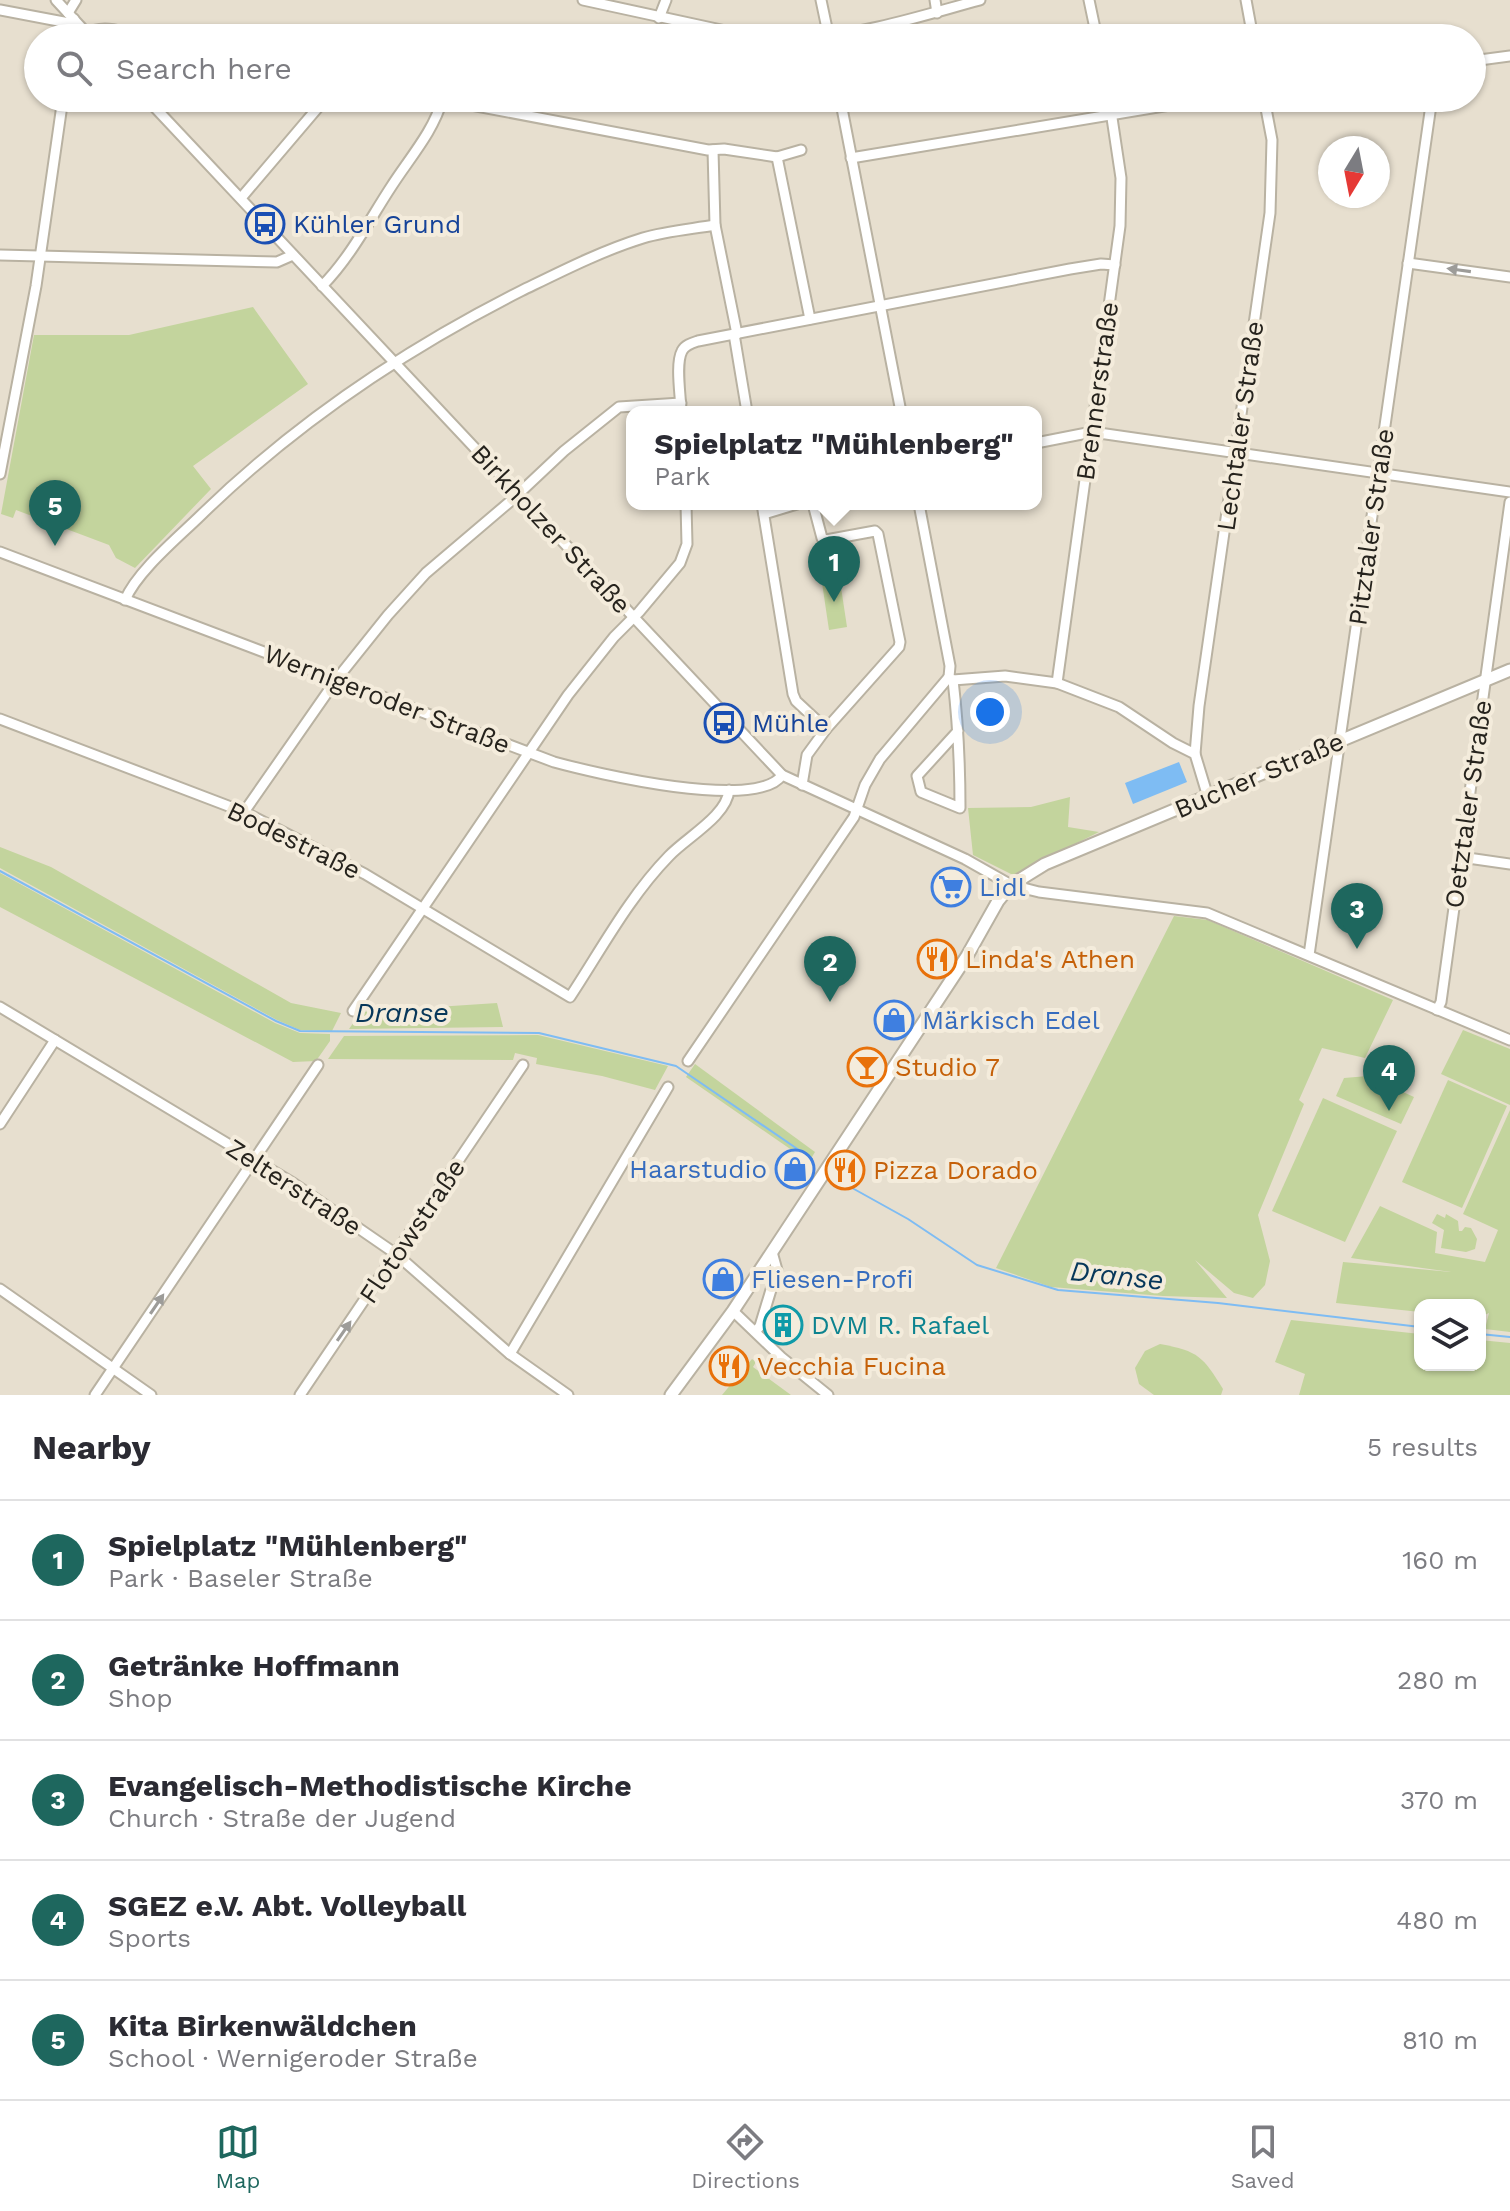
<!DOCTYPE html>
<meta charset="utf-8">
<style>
body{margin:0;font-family:"Work Sans",sans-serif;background:#f2f2f3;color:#2b2b33}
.controls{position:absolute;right:24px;bottom:24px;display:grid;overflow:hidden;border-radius:16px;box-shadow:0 2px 6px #0004}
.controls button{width:72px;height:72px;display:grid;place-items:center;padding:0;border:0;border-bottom:2px solid #e1e1e2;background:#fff;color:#2b2b33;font:40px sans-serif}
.compass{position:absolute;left:1318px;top:136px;width:72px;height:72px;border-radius:50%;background:#fff;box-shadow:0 2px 6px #0004;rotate:190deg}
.you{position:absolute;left:990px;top:712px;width:28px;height:28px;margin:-20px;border:6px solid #fff;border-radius:50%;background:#1a73e8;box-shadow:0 0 0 12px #1a73e833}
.badge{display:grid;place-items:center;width:52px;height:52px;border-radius:50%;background:#1e675e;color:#fff;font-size:26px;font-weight:700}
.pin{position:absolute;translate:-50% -66px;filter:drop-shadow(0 2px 4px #0008)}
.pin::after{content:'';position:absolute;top:42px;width:28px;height:24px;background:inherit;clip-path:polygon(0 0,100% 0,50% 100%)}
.popup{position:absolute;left:626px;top:406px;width:416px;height:104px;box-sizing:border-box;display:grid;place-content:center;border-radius:16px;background:#fff;filter:drop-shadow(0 2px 6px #0005);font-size:26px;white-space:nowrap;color:#7c7c81}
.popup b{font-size:30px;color:#2b2b33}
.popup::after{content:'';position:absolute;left:50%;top:100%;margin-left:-16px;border:16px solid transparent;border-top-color:#fff}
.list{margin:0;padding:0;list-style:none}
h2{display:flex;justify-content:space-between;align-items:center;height:104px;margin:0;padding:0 32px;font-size:34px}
h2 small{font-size:26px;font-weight:400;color:#7c7c81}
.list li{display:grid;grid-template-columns:52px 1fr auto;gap:24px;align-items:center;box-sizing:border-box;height:120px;padding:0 32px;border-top:2px solid #e1e1e2}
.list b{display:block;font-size:30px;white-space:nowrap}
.list p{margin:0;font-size:26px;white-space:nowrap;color:#7c7c81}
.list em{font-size:26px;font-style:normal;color:#7c7c81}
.icon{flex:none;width:44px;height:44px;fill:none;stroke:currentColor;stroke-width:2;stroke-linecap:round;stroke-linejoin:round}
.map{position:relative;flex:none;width:1510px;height:1395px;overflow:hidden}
.search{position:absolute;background:#fff;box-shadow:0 2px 6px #0004;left:24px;right:24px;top:24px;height:88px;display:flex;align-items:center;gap:20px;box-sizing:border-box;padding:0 28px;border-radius:44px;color:#7c7c81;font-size:30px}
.sheet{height:704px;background:#fff}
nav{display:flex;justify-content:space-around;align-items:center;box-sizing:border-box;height:112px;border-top:2px solid #e1e1e2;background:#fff;font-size:22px;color:#7c7c81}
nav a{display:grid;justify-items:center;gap:4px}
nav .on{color:#1e675e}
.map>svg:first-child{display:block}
.green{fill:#c3d49d}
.water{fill:#7ebcf3}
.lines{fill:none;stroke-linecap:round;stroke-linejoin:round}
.stream{stroke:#7ebcf3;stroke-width:2}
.minor-casing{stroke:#b9b2a2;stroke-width:13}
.major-casing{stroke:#b9b2a2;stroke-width:15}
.minor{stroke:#fff;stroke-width:9}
.major{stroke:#fff;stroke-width:11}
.oneway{fill:#9d9c99}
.labels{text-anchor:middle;stroke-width:8;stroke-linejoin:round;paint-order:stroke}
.transit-label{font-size:26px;fill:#164399;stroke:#f4ecdc;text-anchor:start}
.street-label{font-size:26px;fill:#26231d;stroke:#f4ecdc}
.shop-label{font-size:26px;fill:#366cbe;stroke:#f4ecdc;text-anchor:start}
.food-label{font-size:26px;fill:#c56008;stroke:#f4ecdc;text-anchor:start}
.culture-label{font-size:26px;fill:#0d838f;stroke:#f4ecdc;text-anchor:start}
.water-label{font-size:28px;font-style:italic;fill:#07375a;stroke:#f4ecdc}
</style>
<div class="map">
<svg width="1510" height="1395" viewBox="0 0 1510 1395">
<rect width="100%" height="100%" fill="#e7dfcf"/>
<g class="green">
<path d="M253 307 308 384 193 466 211 489 135 568 116 558 109 545 16 510 13 518 1 514 34 335H129Z"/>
<path d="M839 574 847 627 829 630 821 576Z"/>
<path d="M1070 797 1068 827 1099 832 1013 875 973 855 968 808 1031 807Z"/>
<path d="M0 847 51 867 291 1003 341 1013 332 1031 300 1030 277 1020 0 868Z"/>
<path d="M0 873 275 1023 300 1033 330 1034V1041L316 1061 293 1062 0 907Z"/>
<path d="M1174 916 1208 920 1393 1000 1365 1058 1322 1048 1299 1100 1304 1104 1258 1215 1270 1261 1265 1285 1253 1298 1234 1293 1195 1260 1227 1298 1163 1296 1051 1287 996 1268Z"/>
<path d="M497 1003 503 1027 349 1029 361 1012Z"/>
<path d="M1463 1030 1510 1049V1105L1441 1074Z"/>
<path d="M538 1035 668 1066 655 1090 602 1076 536 1064 537 1058 515 1053 513 1060 328 1059 344 1036Z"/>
<path d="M695 1064 815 1152 809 1162 686 1077Z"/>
<path d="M1368 1076 1414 1097 1401 1124 1336 1096 1344 1078Z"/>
<path d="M1448 1080 1507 1106 1462 1208 1402 1182Z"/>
<path d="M1323 1098 1397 1131 1345 1242 1272 1211Z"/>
<path d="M1510 1110V1332L1485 1329 1489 1313 1480 1317V1305H1420V1312L1336 1303 1343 1262 1451 1272 1351 1258 1380 1206 1437 1232 1435 1253 1485 1262 1498 1230 1463 1214Z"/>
<path d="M1437 1214 1445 1218 1446 1214 1458 1221 1459 1231H1462L1465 1227 1471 1228 1477 1239 1475 1249 1466 1252 1441 1248 1444 1230 1432 1223Z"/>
<path d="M1291 1320 1420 1334V1365H1480V1340L1510 1343V1395H1299L1305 1374 1275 1362Z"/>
<path d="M1160 1344C1199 1351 1203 1357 1223 1389L1221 1395H1154L1139 1384 1135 1368 1145 1351Z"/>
<path d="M752 1359 756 1362 753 1367 791 1395H722Z"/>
</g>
<path class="water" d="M1179 762 1187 782 1133 804 1125 783Z"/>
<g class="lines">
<g class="stream">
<path d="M0 871 276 1021 300 1031 539 1033 676 1066 812 1159"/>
<path d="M836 1179 908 1219 977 1265 1058 1290 1218 1303 1420 1327"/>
<path d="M1480 1334 1510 1337"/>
</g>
<defs>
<g id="minor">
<path d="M56 0 91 38"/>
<path d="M583 0 758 38"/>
<path d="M821 0 829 38"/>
<path d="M935 0 937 13"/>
<path d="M1089 0 1097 38"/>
<path d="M1246 0 1253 38"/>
<path d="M0 10 69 23 74 19"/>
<path d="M68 13 76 0"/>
<path d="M659 18 666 0"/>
<path d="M87 34C104 22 131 35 150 38"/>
<path d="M808 38C866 34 924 15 980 0"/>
<path d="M1472 61 1510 56"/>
<path d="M146 98 782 775 965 859 1011 885 1039 892 1207 913 1510 1040"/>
<path d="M434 98 708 150 724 149 777 157 801 150"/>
<path d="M840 98 901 412"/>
<path d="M713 150 715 225 737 334"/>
<path d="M777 157 810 319"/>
<path d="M851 158 1212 98"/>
<path d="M241 198 326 98"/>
<path d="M0 255 277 262 293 255"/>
<path d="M1408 263 1510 277"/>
<path d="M322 286C350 258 370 219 391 187 408 160 434 131 442 100"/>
<path d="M734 334 747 412"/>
<path d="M681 412C681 397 675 364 682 351 685 345 692 343 698 341L1070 269 1101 264 1115 265"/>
<path d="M1036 443 1092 432 1510 492"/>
<path d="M0 474 36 286 63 98"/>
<path d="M762 504 793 694 796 701 826 729"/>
<path d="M919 504 950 666 949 677 953 680C958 723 960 765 960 808L921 792 917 776 958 731"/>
<path d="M764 514 797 504"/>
<path d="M0 552 554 762C594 773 758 812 782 775"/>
<path d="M125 600C137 572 175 540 198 518 293 425 402 351 521 291 560 272 601 251 643 238 666 231 692 229 715 225"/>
<path d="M953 680 1005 676 1057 683 1119 707 1173 743 1195 754 1208 797"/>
<path d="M1057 683 1120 226 1121 178 1109 98"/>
<path d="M0 719 244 812 365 874 570 997C601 950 629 897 669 856 687 837 727 816 729 790"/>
<path d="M1195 754 1199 706 1270 213 1272 140 1264 98"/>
<path d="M802 785 807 755 826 729 899 647 900 642 878 534 875 531 826 540 822 538 813 504"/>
<path d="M244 812 336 680 388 615 426 573 513 499 564 451 619 407 681 403"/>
<path d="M1461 857 1510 864"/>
<path d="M1309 955 1432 98"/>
<path d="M0 1007 293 1183 396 1254 510 1354 568 1395"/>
<path d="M1437 1010 1441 1002 1510 502"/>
<path d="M353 1011 568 695 614 637 639 612 680 563 687 544 686 504"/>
<path d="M688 1061 854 817 865 785 880 759 949 677"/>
<path d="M0 1124 55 1040"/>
<path d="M0 1289 151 1395"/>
<path d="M733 1311 781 1357 828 1395"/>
<path d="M756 1331 760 1326 777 1270 772 1252"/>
<path d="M510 1354 668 1087"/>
<path d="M95 1395 318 1065"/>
<path d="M300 1395 523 1065"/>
</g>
<path id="major" d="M671 1395 733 1311 967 956 998 901 1011 885 1045 864 1510 670"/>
</defs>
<use href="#minor" class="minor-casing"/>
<use href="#major" class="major-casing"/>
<use href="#minor" class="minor"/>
<use href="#major" class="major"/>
</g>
<defs><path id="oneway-solid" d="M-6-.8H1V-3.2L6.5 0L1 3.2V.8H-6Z" transform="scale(2)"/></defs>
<g class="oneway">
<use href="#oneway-solid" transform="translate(1459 270) rotate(-172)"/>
<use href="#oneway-solid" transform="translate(157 1304) rotate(-56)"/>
<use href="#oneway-solid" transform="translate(344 1331) rotate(-55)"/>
</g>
<defs>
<symbol id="bus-ring" viewBox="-11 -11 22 22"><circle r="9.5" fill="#f4ecdc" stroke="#1a4fb4" stroke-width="1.5"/><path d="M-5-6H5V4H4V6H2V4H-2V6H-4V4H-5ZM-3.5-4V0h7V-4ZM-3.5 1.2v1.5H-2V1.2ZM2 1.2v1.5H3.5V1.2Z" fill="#1a4fb4"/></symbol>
<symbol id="supermarket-ring" viewBox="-11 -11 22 22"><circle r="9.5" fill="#f4ecdc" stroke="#3f7fe0" stroke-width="1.5"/><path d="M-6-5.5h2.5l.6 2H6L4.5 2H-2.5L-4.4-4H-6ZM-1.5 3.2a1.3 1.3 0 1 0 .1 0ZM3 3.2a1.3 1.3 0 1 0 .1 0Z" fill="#3f7fe0"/></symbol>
<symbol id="restaurant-ring" viewBox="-11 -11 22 22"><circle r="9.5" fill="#f4ecdc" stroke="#e8710a" stroke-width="1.5"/><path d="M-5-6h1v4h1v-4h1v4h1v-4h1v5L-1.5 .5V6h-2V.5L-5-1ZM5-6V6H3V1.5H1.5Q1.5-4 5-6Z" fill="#e8710a"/></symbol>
<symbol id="shop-ring" viewBox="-11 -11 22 22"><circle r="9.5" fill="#f4ecdc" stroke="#3f7fe0" stroke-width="1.5"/><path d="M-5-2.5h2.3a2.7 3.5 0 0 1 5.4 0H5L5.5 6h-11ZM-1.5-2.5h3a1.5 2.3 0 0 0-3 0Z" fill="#3f7fe0"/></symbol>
<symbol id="bar-ring" viewBox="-11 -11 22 22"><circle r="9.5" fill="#f4ecdc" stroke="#e8710a" stroke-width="1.5"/><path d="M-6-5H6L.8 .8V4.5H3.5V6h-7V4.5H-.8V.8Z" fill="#e8710a"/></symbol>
<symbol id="building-ring" viewBox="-11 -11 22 22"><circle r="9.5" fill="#f4ecdc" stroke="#0f9aa8" stroke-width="1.5"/><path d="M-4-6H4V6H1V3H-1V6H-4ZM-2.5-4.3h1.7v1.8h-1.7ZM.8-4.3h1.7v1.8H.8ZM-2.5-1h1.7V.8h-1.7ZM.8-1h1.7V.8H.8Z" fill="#0f9aa8"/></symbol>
</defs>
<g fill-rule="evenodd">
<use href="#bus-ring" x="243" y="202" width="44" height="44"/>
<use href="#bus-ring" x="702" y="701" width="44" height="44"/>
<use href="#supermarket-ring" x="929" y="865" width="44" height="44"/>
<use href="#restaurant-ring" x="915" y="937" width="44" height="44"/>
<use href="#shop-ring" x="872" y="998" width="44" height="44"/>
<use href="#bar-ring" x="845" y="1045" width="44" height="44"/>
<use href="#shop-ring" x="773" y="1147" width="44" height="44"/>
<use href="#restaurant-ring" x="823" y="1148" width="44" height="44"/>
<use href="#shop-ring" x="701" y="1257" width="44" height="44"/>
<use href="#building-ring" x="761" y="1303" width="44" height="44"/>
<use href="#restaurant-ring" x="707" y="1344" width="44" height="44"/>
</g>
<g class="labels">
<g class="transit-label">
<text x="293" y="233">Kühler Grund</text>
<text x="752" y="732">Mühle</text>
</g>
<g class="street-label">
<text transform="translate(1097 391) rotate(-82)" y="9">Brennerstraße</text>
<text transform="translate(1240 426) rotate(-82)" y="9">Lechtaler Straße</text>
<text transform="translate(1371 527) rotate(-82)" y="9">Pitztaler Straße</text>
<text transform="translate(551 529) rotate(47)" y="9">Birkholzer Straße</text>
<text transform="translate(387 699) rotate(21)" y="9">Wernigeroder Straße</text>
<text transform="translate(1259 775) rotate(-23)" y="9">Bucher Straße</text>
<text transform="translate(1468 804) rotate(-82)" y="9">Oetztaler Straße</text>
<text transform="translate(294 840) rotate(26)" y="9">Bodestraße</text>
<text transform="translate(294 1187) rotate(33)" y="9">Zelterstraße</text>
<text transform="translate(412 1231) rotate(-56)" y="9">Flotowstraße</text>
</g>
<g class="shop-label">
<text x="979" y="896">Lidl</text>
<text x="922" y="1029">Märkisch Edel</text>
<text x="767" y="1178" text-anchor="end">Haarstudio</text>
<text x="751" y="1288">Fliesen-Profi</text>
</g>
<g class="food-label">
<text x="965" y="968">Linda's Athen</text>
<text x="895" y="1076">Studio 7</text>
<text x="873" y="1179">Pizza Dorado</text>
<text x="757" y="1375">Vecchia Fucina</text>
</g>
<g class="culture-label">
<text x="811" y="1334">DVM R. Rafael</text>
</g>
<g class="water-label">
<text x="402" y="1022">Dranse</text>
<text transform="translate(1117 1275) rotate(6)" y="10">Dranse</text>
</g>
</g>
</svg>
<div class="controls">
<button><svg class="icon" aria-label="layers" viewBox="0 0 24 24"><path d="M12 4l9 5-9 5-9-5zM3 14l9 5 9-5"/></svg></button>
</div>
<svg class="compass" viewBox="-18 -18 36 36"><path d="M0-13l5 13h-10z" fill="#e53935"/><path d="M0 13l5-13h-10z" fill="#7c7c81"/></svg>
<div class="you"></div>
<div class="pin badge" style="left:834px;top:602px">1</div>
<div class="popup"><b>Spielplatz &quot;Mühlenberg&quot;</b>Park</div>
<div class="pin badge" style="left:830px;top:1002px">2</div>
<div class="pin badge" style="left:1357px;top:949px">3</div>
<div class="pin badge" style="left:1389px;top:1111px">4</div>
<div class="pin badge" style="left:55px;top:546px">5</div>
<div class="search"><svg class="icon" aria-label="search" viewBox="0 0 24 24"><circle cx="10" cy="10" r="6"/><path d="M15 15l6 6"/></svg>Search here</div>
</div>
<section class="sheet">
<h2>Nearby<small>5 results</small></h2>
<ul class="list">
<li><span class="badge">1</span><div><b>Spielplatz &quot;Mühlenberg&quot;</b><p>Park · Baseler Straße</p></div><em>160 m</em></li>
<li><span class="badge">2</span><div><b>Getränke Hoffmann</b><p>Shop</p></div><em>280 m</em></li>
<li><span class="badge">3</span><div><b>Evangelisch-Methodistische Kirche</b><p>Church · Straße der Jugend</p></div><em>370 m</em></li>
<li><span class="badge">4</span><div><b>SGEZ e.V. Abt. Volleyball</b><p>Sports</p></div><em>480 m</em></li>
<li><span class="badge">5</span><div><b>Kita Birkenwäldchen</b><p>School · Wernigeroder Straße</p></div><em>810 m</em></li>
</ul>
</section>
<nav>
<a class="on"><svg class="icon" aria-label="map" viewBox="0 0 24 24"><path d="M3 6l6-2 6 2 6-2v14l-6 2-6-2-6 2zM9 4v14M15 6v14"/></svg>Map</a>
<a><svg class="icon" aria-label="directions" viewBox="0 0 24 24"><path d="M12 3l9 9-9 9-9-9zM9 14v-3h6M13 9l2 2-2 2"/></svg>Directions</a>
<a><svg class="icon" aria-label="saved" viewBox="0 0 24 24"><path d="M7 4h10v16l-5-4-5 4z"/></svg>Saved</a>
</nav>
